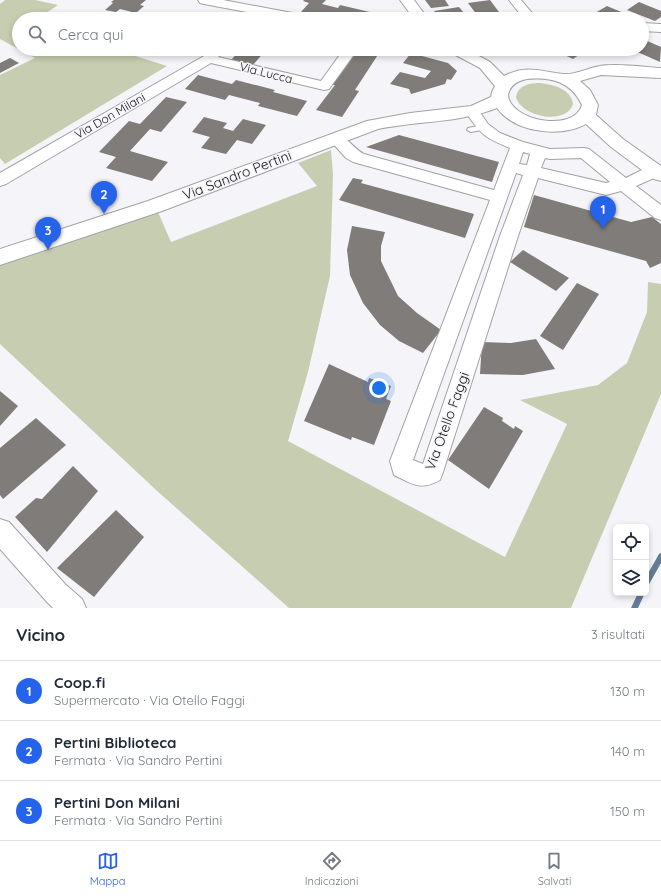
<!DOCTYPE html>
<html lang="it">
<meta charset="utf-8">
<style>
body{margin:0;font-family:Quicksand,sans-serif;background:#f6f6f7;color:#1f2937}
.controls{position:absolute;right:12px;bottom:12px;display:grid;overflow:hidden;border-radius:6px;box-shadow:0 2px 6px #0003}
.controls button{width:36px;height:36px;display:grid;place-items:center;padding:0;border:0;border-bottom:1px solid #e0e1e3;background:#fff;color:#1f2937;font:20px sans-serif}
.you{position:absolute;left:379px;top:388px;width:14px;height:14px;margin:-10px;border:3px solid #fff;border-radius:50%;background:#1a73e8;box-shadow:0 0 0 6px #1a73e833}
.badge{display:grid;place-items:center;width:26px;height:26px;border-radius:50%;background:#2563eb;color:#fff;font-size:13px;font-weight:700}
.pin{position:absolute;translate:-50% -33px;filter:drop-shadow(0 1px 2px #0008)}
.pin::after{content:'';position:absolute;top:21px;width:14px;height:12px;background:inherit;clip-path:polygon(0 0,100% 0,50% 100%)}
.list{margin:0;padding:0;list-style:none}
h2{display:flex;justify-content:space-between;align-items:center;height:52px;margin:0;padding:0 16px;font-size:17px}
h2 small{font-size:13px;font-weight:400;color:#747a83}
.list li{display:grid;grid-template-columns:26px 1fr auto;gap:12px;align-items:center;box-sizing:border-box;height:60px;padding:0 16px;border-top:1px solid #e0e1e3}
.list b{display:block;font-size:15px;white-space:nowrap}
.list p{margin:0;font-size:13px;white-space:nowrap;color:#747a83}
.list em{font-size:13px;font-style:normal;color:#747a83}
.icon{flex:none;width:22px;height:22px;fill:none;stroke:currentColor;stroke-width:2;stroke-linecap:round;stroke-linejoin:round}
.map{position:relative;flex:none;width:661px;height:608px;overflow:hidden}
.search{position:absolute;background:#fff;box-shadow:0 2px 6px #0003;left:12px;right:12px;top:12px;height:44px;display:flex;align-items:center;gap:10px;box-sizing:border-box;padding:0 14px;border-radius:22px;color:#747a83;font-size:15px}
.sheet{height:232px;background:#fff}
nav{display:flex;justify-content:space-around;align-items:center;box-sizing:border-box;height:56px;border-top:1px solid #e0e1e3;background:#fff;font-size:11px;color:#747a83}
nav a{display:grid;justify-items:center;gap:2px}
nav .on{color:#2563eb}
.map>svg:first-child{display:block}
.green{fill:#c7cdb0}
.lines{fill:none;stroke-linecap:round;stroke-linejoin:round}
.stream{fill:#657c97;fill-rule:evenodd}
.building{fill:#7f7c7a}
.service-casing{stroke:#a2a2a5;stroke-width:2}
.minor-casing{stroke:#a2a2a5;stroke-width:2}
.tertiary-casing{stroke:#a2a2a5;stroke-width:2}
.service{fill:#fff;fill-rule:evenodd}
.minor{fill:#fff;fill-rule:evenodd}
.tertiary{fill:#fff;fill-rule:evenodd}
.labels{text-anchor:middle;stroke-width:3;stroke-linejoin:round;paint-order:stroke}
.far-street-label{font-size:12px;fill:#202021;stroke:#f5f5f9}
.street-label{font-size:14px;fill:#202021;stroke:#f5f5f9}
</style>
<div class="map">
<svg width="661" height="608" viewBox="0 0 661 608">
<rect width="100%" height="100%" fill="#f5f5f9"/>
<g class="green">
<path d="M5 0H35L58 5 46 13 63 19H19V49H128L126 53 167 66 5 164 0 158V75L35 58 0 39V4Z"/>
<path d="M541 83C554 85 571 89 573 104 566 126 521 117 516 97 518 85 530 83 541 83Z"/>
<path d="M331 150 333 175 330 276 308 372 288 441 505 557 567 424 520 400 598 385 627 363 647 312 648 282 661 284V394L571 608H289L156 490 0 344V263L158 212 171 242 317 186 298 163Z"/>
</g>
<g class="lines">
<g class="stream">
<path d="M661 553V563L648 586 646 587V577L659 554Z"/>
<path d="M638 593H645L638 608H631Z"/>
</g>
</g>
<g class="building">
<path d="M114 0H146L140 5 144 6 136 13 120 9 116 12 105 10 113 3 111 2Z"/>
<path d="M304 0H326L322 4 338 8 340 5 374 13 370 19H344L335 17 333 19 301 12 309 3 303 1Z"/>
<path d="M425 0H445L449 6 431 8Z"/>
<path d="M490 0 499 12 477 15 468 3Z"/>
<path d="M639 2 661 11V17L655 21 627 10Z"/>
<path d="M607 6 626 14 619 19H608L595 13Z"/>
<path d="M459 7 469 19H441L434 11Z"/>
<path d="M645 40 661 47 660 62 633 50 627 55 615 49H642V42Z"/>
<path d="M241 49H267L252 66 231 60Z"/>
<path d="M357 49H386L385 51 381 50 355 90 359 91 342 117 316 110 335 85H330Z"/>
<path d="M505 49H530L520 56Z"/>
<path d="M552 49H587L573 59Z"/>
<path d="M411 53 448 63 457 71 451 80 447 79 445 84 411 94 409 89 390 84 400 72 425 78 431 71 403 63Z"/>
<path d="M10 58 19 63 0 73V63Z"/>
<path d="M198 75 232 84 236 80 275 90 273 92 307 101 297 116 258 106 260 103 229 95 225 100 185 89Z"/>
<path d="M166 97 187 102 161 132 150 129 130 151 168 162 152 181 106 168 116 157 99 152 129 121 140 124Z"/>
<path d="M204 117 227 123 223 128 233 131 243 119 266 125 252 144 237 140 226 154 201 148 210 137 192 132Z"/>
<path d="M399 135 499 162 492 182 366 147Z"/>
<path d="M353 178 363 180 361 183 474 214 465 238 339 200Z"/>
<path d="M534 195 631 222 652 217 661 224V263L650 268 646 261 524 227Z"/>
<path d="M352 226 385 232 381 246V261L398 296 417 313 441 330 423 353 399 341 380 325 363 303 350 275 347 250Z"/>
<path d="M523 250 569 278 556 291 510 262Z"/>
<path d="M577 283 599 294 563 350 540 336Z"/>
<path d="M536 339 555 369 523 375 480 374 482 342 511 343Z"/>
<path d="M329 364 368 382 369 378 391 386 386 399 391 401 374 445 352 437 351 440 304 421Z"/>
<path d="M0 391 18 406 0 426Z"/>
<path d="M484 407 503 418 502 421 514 429 515 426 523 431 489 489 448 460Z"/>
<path d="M36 418 66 445 3 499 0 495V448Z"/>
<path d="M73 466 98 491 47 552 15 517 36 498 42 499Z"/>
<path d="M116 510 144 537 94 597 57 568Z"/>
</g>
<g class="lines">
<defs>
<path id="service" d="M483 125 487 127 486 129 471 132 467 130 468 128Z"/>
<g id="minor">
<path d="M198 0H223L303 15 307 16 309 19H284L204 4 200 3Z"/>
<path d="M509 0H521L537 19H524Z"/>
<path d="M642 23 661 24V32L642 31Z"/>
<path d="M212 49H226L218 57 321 81 344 49H358L329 89 324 90 211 63 6 184 0 186V173L204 56Z"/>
<path d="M474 110 479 111 488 124 500 133 523 142 550 149 584 148 589 149 626 178C636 173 650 164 661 167V175L636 186 661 205V220L655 218 621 191 606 195 538 178 518 236 443 472 440 480C421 491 412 484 394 475L390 461 490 200 353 162 346 158 328 138 331 135C344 131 352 148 364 154L494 190 510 148C486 138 481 135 467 114L469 111ZM523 152 530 154 527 165 519 164ZM545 158 550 159 581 158 610 182 606 183 541 168ZM516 173 523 175 500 236 423 464 413 460Z"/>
<path d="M0 519 9 522 65 584 82 599 86 608H53L47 602 0 549Z"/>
</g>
<g id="tertiary">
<path d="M400 0H414L428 19H414Z"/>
<path d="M447 49H466L490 62 504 76C527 64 541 72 564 74 575 75 588 68 600 66 615 63 645 67 661 68V78L601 75 580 81 590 90 598 105 596 115 623 139 661 166V181L654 179 611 147 586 124C561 138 515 133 497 108 459 123 417 121 378 129L162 211 0 265V249L148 201 367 121 410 113 471 106 491 97 492 92 495 86 480 68 450 52ZM527 79C552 77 571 82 582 105 574 133 510 121 508 95 510 85 517 81 527 79Z"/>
</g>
</defs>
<use href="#service" class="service-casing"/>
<use href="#minor" class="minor-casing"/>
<use href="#tertiary" class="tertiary-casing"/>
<use href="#service" class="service"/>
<use href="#minor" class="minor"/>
<use href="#tertiary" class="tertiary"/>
</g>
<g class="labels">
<g class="far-street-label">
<text transform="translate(266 73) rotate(14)" y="4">Via Lucca</text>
<text transform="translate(110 116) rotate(-30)" y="4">Via Don Milani</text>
</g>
<g class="street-label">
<text transform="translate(237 175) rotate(-21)" y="5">Via Sandro Pertini</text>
<text transform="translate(447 421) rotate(-70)" y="5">Via Otello Faggi</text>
</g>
</g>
</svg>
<div class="controls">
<button><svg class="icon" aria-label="locate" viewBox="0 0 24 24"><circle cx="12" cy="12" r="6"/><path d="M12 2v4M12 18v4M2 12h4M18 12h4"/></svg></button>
<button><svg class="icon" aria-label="layers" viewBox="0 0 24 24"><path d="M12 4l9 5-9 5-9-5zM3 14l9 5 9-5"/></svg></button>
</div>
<div class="you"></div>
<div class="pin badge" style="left:603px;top:229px">1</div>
<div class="pin badge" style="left:104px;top:214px">2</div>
<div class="pin badge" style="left:48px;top:250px">3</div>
<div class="search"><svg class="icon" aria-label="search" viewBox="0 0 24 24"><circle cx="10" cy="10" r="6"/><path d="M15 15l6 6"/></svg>Cerca qui</div>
</div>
<section class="sheet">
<h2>Vicino<small>3 risultati</small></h2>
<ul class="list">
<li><span class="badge">1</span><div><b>Coop.fi</b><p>Supermercato · Via Otello Faggi</p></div><em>130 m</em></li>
<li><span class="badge">2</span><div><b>Pertini Biblioteca</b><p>Fermata · Via Sandro Pertini</p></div><em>140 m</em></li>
<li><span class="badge">3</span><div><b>Pertini Don Milani</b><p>Fermata · Via Sandro Pertini</p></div><em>150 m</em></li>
</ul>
</section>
<nav>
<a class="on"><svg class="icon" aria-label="map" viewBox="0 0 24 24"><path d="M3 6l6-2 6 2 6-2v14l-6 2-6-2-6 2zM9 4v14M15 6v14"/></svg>Mappa</a>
<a><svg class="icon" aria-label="directions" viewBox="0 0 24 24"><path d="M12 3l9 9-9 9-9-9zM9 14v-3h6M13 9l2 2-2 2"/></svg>Indicazioni</a>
<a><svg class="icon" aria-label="saved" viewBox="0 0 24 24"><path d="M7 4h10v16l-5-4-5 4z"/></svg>Salvati</a>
</nav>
